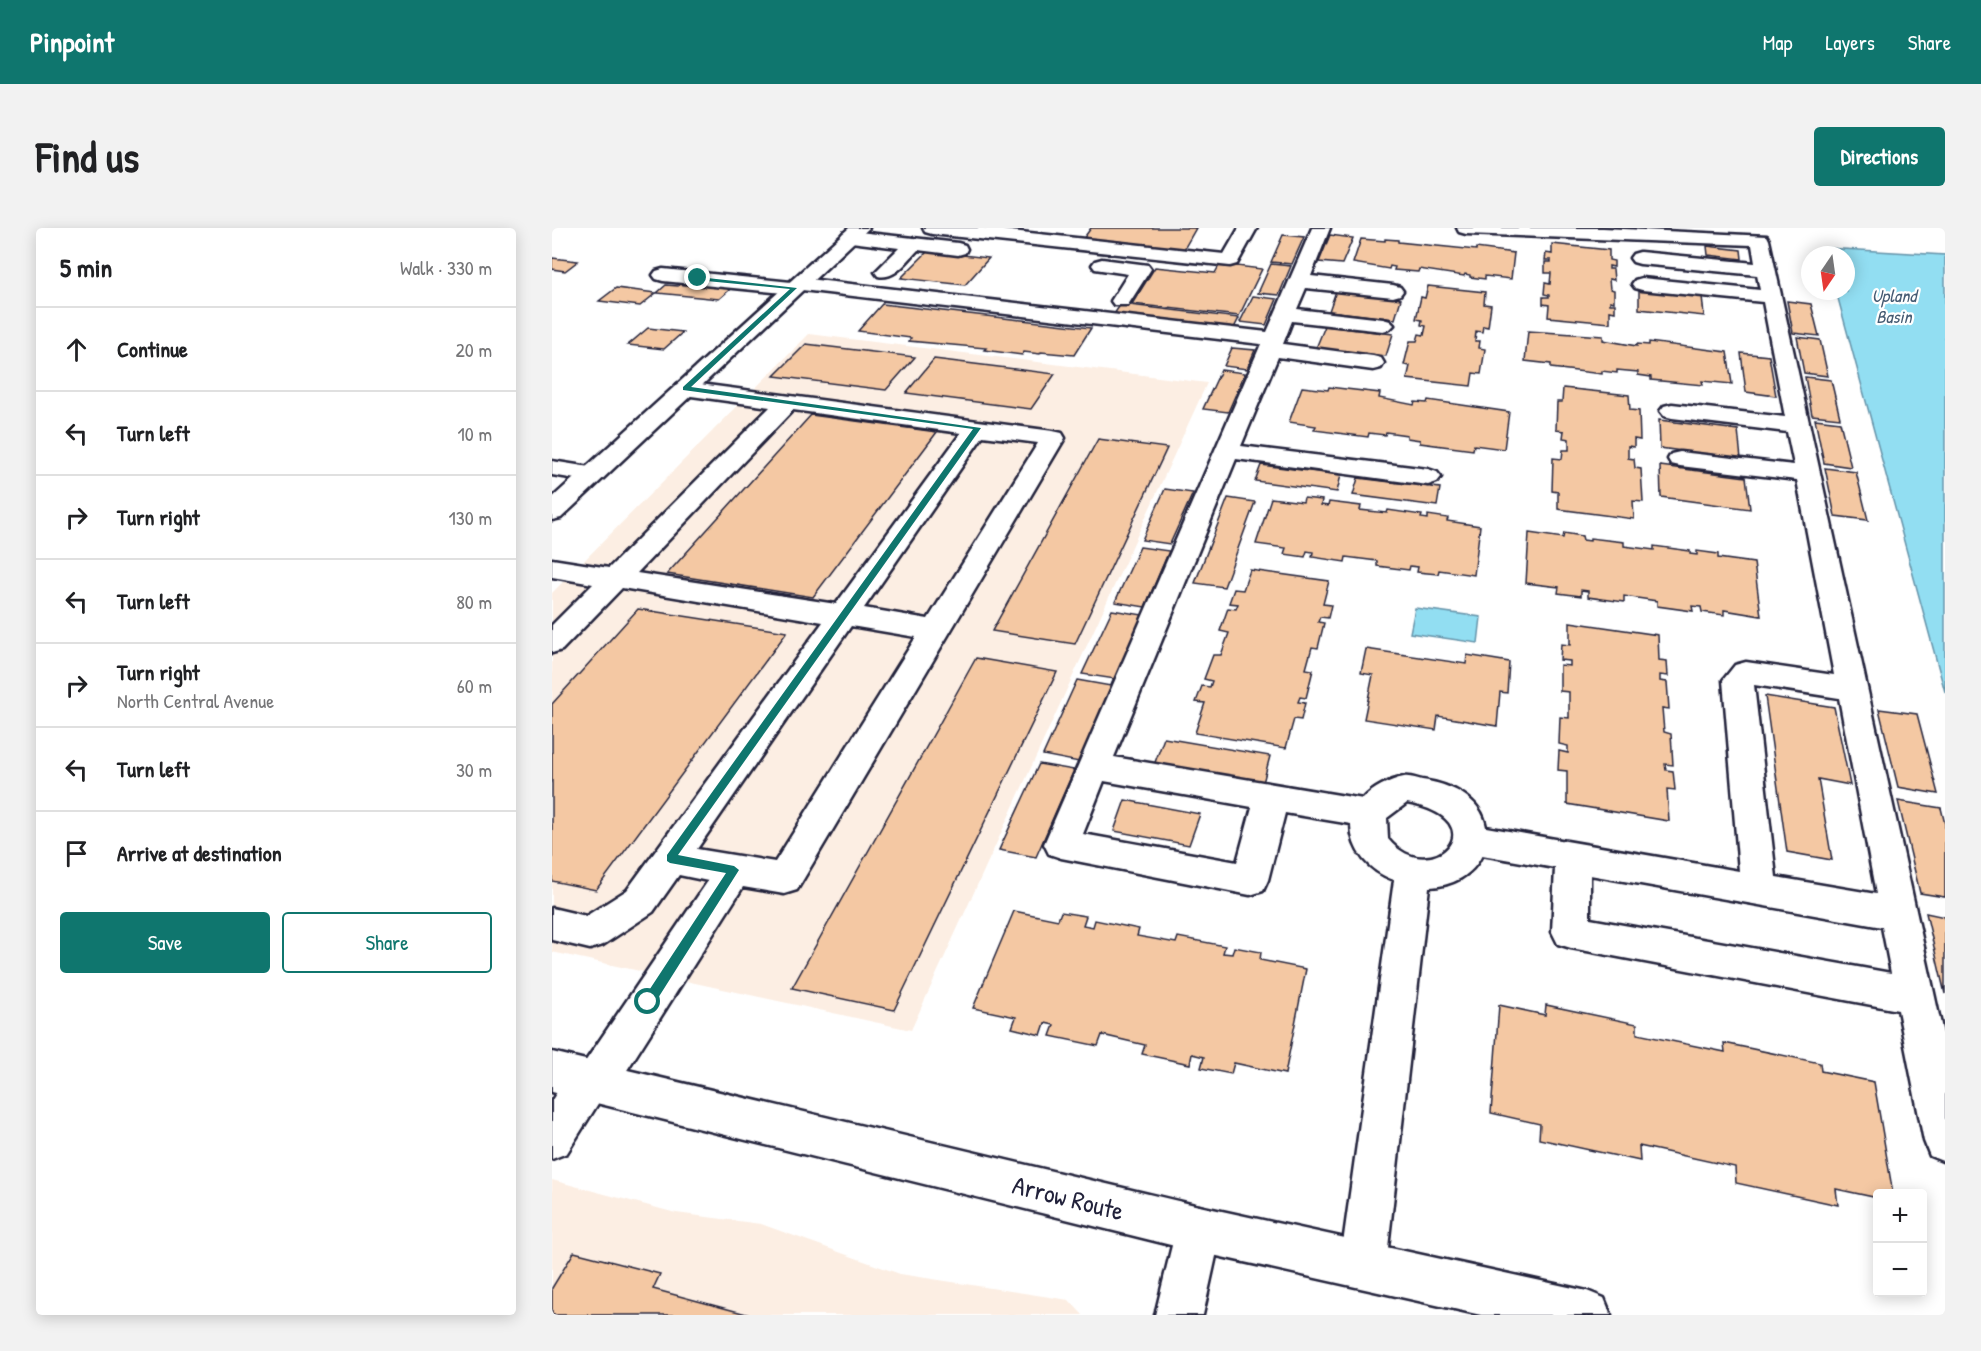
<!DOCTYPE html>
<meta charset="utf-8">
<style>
body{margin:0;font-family:"Patrick Hand",sans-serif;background:#f2f2f2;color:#202124}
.controls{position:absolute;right:18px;bottom:18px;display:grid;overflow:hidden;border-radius:6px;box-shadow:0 3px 15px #0003}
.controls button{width:54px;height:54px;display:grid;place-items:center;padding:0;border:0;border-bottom:2px solid #e0e0e0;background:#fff;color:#202124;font:30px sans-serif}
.compass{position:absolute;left:1249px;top:18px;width:54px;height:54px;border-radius:50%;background:#fff;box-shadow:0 3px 15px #0003;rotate:193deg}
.stop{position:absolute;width:18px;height:18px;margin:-14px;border:4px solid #0f766e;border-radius:50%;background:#fff}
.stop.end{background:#0f766e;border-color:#fff;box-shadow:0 2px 6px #0008}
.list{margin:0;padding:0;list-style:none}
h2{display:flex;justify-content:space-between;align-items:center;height:78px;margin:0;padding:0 24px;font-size:26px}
h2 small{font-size:20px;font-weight:400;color:#757577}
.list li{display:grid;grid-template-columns:39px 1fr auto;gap:18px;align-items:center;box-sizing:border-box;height:84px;padding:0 24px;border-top:2px solid #e0e0e0}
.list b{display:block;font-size:22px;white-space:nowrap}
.list p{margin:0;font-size:20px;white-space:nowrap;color:#757577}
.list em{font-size:20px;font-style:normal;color:#757577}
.actions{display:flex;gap:12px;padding:18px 24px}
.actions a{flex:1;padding:14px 0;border:2px solid #0f766e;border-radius:6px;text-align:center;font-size:21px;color:#0f766e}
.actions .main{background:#0f766e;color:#fff}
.icon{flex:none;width:33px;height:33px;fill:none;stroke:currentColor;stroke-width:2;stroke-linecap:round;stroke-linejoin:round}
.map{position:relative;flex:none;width:1393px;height:1087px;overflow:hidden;border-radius:6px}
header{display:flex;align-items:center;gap:36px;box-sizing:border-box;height:84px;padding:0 30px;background:#0f766e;color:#fff}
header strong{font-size:28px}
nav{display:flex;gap:33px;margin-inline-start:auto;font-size:21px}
.intro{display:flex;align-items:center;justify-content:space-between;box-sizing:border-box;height:144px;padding:0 36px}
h1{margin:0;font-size:42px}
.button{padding:15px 27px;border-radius:6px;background:#0f766e;color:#fff;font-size:21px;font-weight:700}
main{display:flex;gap:36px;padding:0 36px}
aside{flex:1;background:#fff;border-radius:6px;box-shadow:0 3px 15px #0003}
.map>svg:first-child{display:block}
.built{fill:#fceee3}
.water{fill:#92def2;stroke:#6593a9;stroke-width:1.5}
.building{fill:#f4c8a3;stroke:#22223b;stroke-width:1.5}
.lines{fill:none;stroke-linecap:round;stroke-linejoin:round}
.minor-casing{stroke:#22223b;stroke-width:5}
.major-casing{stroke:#22223b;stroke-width:5}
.minor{fill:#fff;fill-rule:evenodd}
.major{fill:#fff;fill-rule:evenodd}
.route{fill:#0f766e}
.labels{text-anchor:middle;stroke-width:4.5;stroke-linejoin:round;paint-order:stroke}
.far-water-label{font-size:18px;font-style:italic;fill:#445a72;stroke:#fff}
.near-street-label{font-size:26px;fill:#22223b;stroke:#fff}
</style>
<header>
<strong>Pinpoint</strong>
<nav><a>Map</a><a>Layers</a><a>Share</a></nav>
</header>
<div class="intro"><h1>Find us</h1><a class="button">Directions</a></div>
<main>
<aside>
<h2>5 min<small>Walk · 330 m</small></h2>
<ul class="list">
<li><svg class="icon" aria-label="ahead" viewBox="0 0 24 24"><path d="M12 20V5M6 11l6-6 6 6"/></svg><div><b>Continue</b></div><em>20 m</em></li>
<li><svg class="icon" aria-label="left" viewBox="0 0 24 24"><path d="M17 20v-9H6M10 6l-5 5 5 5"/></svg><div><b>Turn left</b></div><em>10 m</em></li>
<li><svg class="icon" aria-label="right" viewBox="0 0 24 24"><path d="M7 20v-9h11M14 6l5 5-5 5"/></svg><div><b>Turn right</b></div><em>130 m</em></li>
<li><svg class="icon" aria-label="left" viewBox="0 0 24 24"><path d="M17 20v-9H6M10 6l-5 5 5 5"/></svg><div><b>Turn left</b></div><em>80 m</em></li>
<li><svg class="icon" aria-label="right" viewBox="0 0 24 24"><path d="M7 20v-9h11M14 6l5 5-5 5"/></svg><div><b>Turn right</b><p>North Central Avenue</p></div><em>60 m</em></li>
<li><svg class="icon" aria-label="left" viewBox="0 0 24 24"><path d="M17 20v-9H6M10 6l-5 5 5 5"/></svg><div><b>Turn left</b></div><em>30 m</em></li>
<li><svg class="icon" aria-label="arrive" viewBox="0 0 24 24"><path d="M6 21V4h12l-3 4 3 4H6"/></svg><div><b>Arrive at destination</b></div></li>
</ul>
<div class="actions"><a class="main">Save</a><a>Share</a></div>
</aside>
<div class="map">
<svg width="1393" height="1087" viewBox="0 0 1393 1087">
<rect width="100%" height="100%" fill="#fff"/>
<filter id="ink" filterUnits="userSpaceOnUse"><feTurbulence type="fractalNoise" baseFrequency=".0167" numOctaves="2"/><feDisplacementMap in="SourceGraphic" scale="12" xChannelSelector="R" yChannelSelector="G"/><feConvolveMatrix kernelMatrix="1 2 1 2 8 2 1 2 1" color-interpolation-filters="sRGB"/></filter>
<g filter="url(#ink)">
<g class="built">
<path d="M257 106 655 155 359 802 0 724V365Z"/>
<path d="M0 952 124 985 209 996 348 1046 517 1072 531 1087H0Z"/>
</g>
<g class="water">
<path d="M1273 20 1393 27V464L1284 63H1294V27H1275Z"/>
<path d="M863 380 929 389 926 415 858 405Z"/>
</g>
<g class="building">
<path d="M539 0H644L632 21 531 11Z"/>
<path d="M731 7 752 9 740 36 719 34Z"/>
<path d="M778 7 801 10 790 36 767 34Z"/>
<path d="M809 11 833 13V11L846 12V14L924 22V20L962 25 959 51 933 48V51L918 49V47L913 46 912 48 867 41 866 44 842 42 843 39 838 38 837 41 801 35Z"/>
<path d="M1000 16 1057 22V32L1062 33V39L1057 38V41H1061L1062 52 1057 51 1058 61 1062 62V74L1058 73V76H1063V84L1058 83V95L996 89 997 77 991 76V69H997V67L992 66 993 55 998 56 999 45H993V34H999V32H993L994 25 1000 26Z"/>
<path d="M1155 18 1189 22 1190 31 1156 27Z"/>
<path d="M376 23 437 30 413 57 349 50Z"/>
<path d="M0 30 26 33 13 43 0 41Z"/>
<path d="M668 36 710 41 687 88 580 76 603 39 663 45Z"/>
<path d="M719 36 739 38 727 67 706 65Z"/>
<path d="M130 55 183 57 167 71 105 65 114 57 126 58Z"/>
<path d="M876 58 933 64 932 76 939 77 936 99 931 98 930 104 924 103 923 113H928L927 120 933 121 929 146 921 145 919 158 855 151 858 138 852 137 858 113H865L867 106 872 107 874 98 869 97 870 92 864 91 869 69 873 70Z"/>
<path d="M64 60 104 65 88 78 47 73Z"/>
<path d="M1087 61 1150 68 1152 88 1087 81Z"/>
<path d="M784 63 849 71 843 91 777 83Z"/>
<path d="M701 68 725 71 714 97 688 94Z"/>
<path d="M1235 73 1259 76 1267 108 1241 105Z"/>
<path d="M330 76 539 100 522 127 489 124 488 126 472 124 470 127 432 122 434 120 357 113 359 110 306 103Z"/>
<path d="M569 76 687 90 682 100 562 86Z"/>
<path d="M773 98 841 106 834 128 764 120Z"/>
<path d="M96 100 131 104 112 121 76 117Z"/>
<path d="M976 103 1051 108V112L1085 118V116L1097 117V114L1175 124 1180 156 1150 153 1151 157 1099 152V149L1086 147V144L1065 142V145L1050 143V146L999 140V136L973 133Z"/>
<path d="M1245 109 1268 112 1276 148 1252 145Z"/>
<path d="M254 116 363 129 334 162 222 148Z"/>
<path d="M680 120 703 122 695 141 672 138Z"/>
<path d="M1189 125 1217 128 1224 168 1194 164Z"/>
<path d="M382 131 503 146 479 181 354 165Z"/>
<path d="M669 142 693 145 676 184 651 181Z"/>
<path d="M1253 149 1279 152 1288 190 1260 187Z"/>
<path d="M750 159 776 162 777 159 828 165 827 170 862 177 863 174 875 175 876 172 957 184 952 221 922 217 921 222 868 215V212L855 210V207L834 204 833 207 817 205 816 209 762 202 764 198 737 194Z"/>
<path d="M1011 160 1077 167 1078 182 1087 183 1088 212 1082 211V219L1076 218V230L1082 231 1083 240 1089 241 1091 274 1081 273 1082 291 1006 281V264L1000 263 1001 230 1010 231 1011 222H1017V211L1011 210 1012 203 1004 202 1005 174H1010Z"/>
<path d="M259 187 385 204 261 369 115 346Z"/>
<path d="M1263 191 1288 194 1299 239 1272 235Z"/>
<path d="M1107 192 1186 202 1189 231 1108 220Z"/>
<path d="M546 211 615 220 523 416 440 403Z"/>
<path d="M709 237 789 247 785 264 703 253Z"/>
<path d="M1108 238 1194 249 1198 281 1109 269Z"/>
<path d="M1273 240 1304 244 1316 292 1283 288Z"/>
<path d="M806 250 888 260 885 278 801 267Z"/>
<path d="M613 261 641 265 618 316 590 312Z"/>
<path d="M676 270 703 274 672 359 643 355Z"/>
<path d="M719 270 751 274 752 270 770 272 769 277 776 278 777 274 809 278 808 282 835 285 836 282 870 287 869 290 876 291V287L896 290 895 293 928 298 922 347 887 342 886 346 865 344 866 339 858 338 857 342 825 338V333L794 329 793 334 760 329 761 324 755 323 753 329 732 326 734 320 704 316Z"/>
<path d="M977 305 1011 310 1012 305 1030 308 1031 312 1038 313V310L1072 314V318L1102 322V318L1138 323V326L1145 327V323L1166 326V330L1202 335 1209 388 1172 382V387L1150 384 1149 379 1140 378 1141 383 1105 378V373L1072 368V374L1036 369V363L1029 362V368L1006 365 1007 359 974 355Z"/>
<path d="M588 319 617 323 593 379 563 374Z"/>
<path d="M698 342 777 353 771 376 779 377 776 390 768 389 766 394 772 395 766 420 760 419 754 441 761 442 754 470 748 469 746 474 753 475 749 492 742 491 734 520 643 505 653 475 644 474 650 458 658 459 660 453 652 451 661 427H669L677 405 668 403 676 380 684 381 686 376 677 375 682 361 691 362Z"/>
<path d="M86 381 235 404 44 662 0 653V476Z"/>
<path d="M560 382 591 387 563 451 530 446Z"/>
<path d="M1018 394 1106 407 1107 432 1115 433 1116 448 1108 447V453L1115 454 1117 481 1110 480 1112 504 1119 506 1121 537 1113 536 1114 542 1121 543 1123 562 1115 561 1117 593 1015 576V543L1006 542 1007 523 1016 525V518L1007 516 1008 489 1017 490V464L1008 463V437L1018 438V433L1008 432 1009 416 1018 417Z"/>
<path d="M814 421 914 436 915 427 957 434 955 465 948 464 945 498 886 488 884 502 812 491 821 447 809 445Z"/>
<path d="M424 430 505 444 342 782 240 760Z"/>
<path d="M525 452 559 458 527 534 491 527Z"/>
<path d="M1213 468 1282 479 1298 557 1266 551 1280 632 1235 624Z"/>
<path d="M1327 481 1365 486 1386 566 1346 559Z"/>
<path d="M612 510 718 528 711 555 602 537Z"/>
<path d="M487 536 522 542 484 629 447 622Z"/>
<path d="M573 572 648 586 637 617 562 603Z"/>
<path d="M1346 573 1389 580 1393 596V669L1368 665Z"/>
<path d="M462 683 506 692 509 684 534 688 531 697 541 699 543 692 587 701 585 708 624 715 626 709 673 718 671 725 680 726 682 719 709 724 708 732 754 741 733 846 682 835 679 846 649 840 652 829 640 826 638 836 590 826 593 817 550 807 546 818 498 808 502 797 493 795 489 807 460 800 464 789 421 780Z"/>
<path d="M1374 685 1393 689V766Z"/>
<path d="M947 777 993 787 994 777 1085 796V806L1173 824 1172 815 1268 835 1269 843 1322 854 1341 966H1326V970L1284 961 1286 977 1184 955 1183 939 1087 918 1088 933 987 911 988 896 939 885Z"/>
<path d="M22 1024 108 1046 101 1061 198 1087H0V1060Z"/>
</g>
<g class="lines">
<defs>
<g id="minor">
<path d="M371 0H432L672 26 687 0H705L685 36 678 38 380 6 373 4Z"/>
<path d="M760 0H778L759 48 841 57 848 59 851 63 848 67 841 69 754 60 745 81 831 91 838 93 842 97 838 101 831 103 740 93 731 116 821 128 829 130 832 135 829 140 821 142 726 129 689 218 876 241 885 244 889 249 885 254 876 257 684 231 562 529 811 571C821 560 837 552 852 549 858 548 865 551 870 552 897 556 929 569 934 599L1187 643 1171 452 1183 437 1194 434 1282 447 1245 252 1128 238 1119 236 1116 231 1119 226 1128 224 1242 237 1235 204 1120 190 1112 188 1108 183 1112 178 1120 176 1233 189 1211 74 1090 62 1083 60 1080 56 1083 52 1090 50 1208 62 1205 47 1088 36 1081 34 1078 30 1081 26 1088 24 1203 35 1200 17 914 6 907 4 905 0H1051L1215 8 1217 12 1393 815V934L1378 928 1372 913 1346 782 1019 720 1006 716 1000 704 1003 640 930 627C920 648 900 658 877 659L834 1037 827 1053 811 1060 795 1053 788 1037 842 652C818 643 799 624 799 596L733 585 716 652 711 663 698 667 509 630 497 626 492 616 709 116 250 62 242 66 111 53 104 51 101 47 104 43 111 41 239 54 247 50 715 104ZM1202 457 1287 470 1324 666 1224 649ZM552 553 700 579 685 634 531 606ZM855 575C948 592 879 663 836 611L835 590ZM1038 647 1330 699 1339 745 1038 691Z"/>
<path d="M298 3 406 15 413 17 415 21 413 25 406 27 366 22C355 33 343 52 326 48L323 44 347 20 291 13 289 9 291 5Z"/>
<path d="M550 31 596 37 599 41 576 77H562L559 73 576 46 543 41 540 37 543 33Z"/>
<path d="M133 154 501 203 510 205 513 210 245 662 232 666 191 659 58 869 47 874 15 925 0 931V872L21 839 33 834 156 653 127 647 101 684 51 717 38 721 0 712V680L34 688 75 662 271 394 70 360 10 422 0 425V397L41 356 0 349V331L57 340 218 179 125 166 122 161 125 156ZM241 182 409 205 284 376 85 345ZM431 208 486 215 376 391 312 380ZM299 398 364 409 223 634 145 621Z"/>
<path d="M0 233 50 241 54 246 50 251 41 254 0 247Z"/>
<path d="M647 978 663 985 670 1001 651 1087H603L624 1001 631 985Z"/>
</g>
<g id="major">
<path d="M297 0H317L9 290 0 292V270Z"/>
<path d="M0 824 647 978 1035 1063 1052 1070 1059 1087H929L647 1024 0 864Z"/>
</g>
</defs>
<use href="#minor" class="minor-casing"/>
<use href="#major" class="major-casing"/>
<use href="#minor" class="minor"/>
<use href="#major" class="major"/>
</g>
</g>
<path class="route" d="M146 49 245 60 139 159 429 200 126 627 182 638 187 642 101 778 96 779 91 774 92 770 174 645 118 635 115 633V627L421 201 131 162V159L238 61 144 52Z"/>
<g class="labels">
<g class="far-water-label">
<text x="1342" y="74">Upland<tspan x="1342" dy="21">Basin</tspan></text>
</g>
<g class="near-street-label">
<text transform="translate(516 970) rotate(14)" y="9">Arrow Route</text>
</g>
</g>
</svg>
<div class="controls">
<button>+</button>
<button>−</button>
</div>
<svg class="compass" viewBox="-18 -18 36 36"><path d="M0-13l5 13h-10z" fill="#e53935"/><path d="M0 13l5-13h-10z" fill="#757577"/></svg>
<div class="stop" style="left:96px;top:774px"></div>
<div class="stop end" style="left:146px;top:50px"></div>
</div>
</main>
